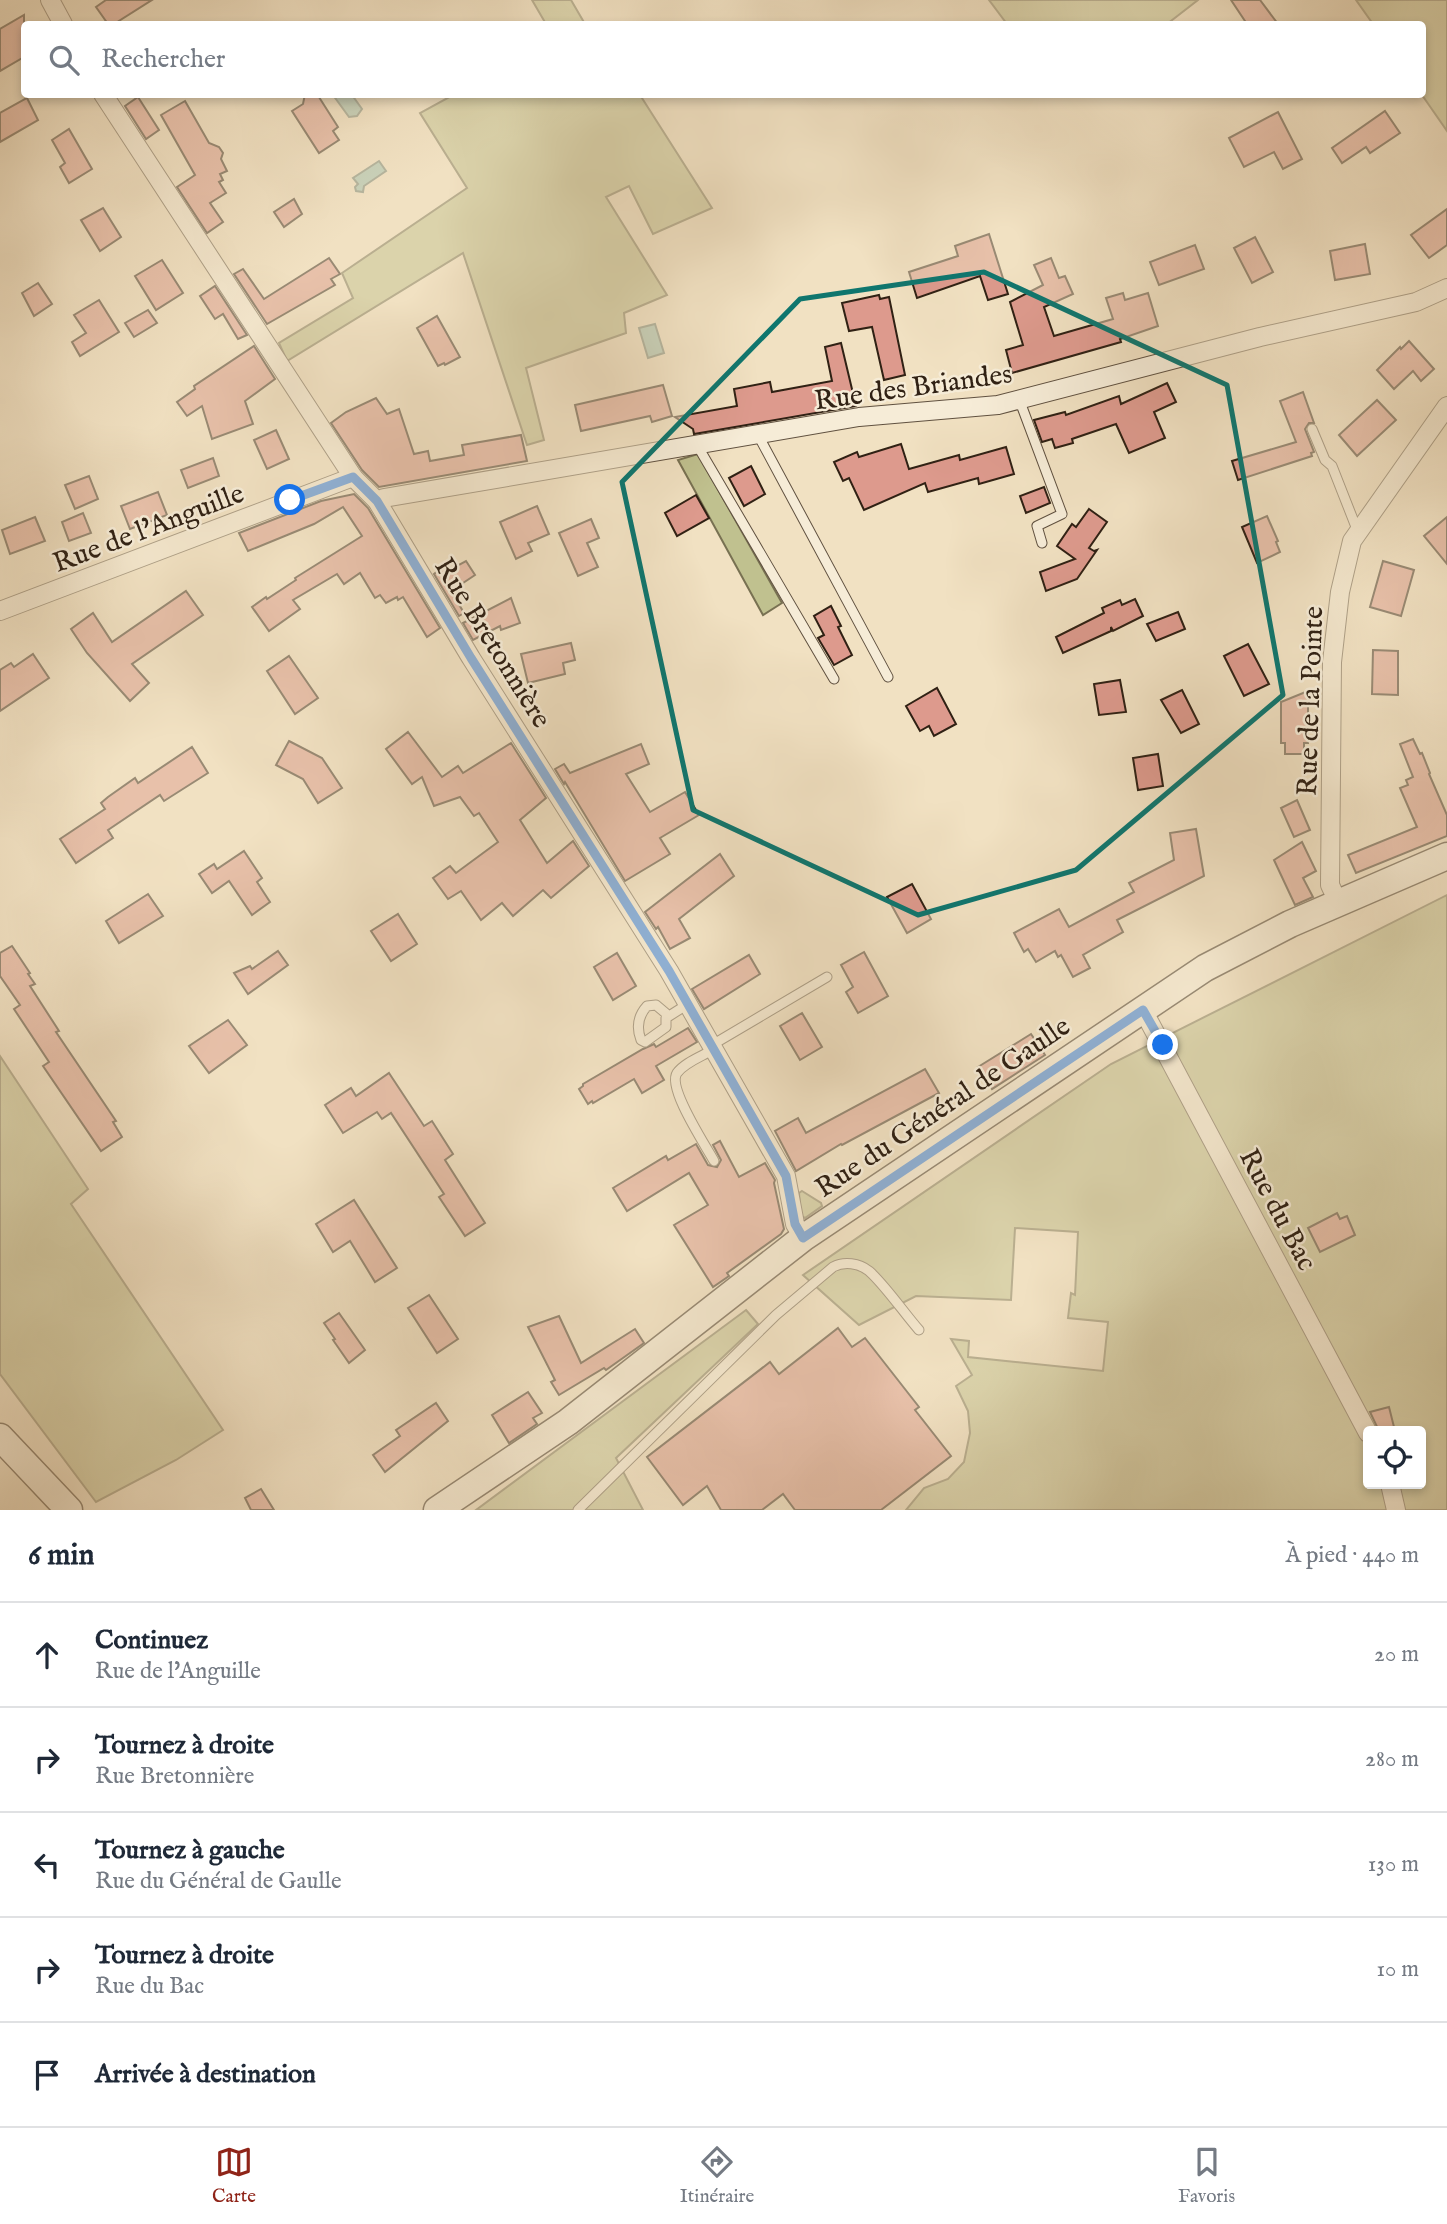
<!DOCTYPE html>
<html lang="fr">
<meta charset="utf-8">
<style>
body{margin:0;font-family:"IM FELL English",serif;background:#f2f2f3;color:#1f2937}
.controls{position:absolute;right:21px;bottom:21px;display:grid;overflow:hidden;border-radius:7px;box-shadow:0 4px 10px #0003}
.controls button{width:63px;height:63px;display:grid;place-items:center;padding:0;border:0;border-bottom:2px solid #e0e1e3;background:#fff;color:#1f2937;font:35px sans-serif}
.stop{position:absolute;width:21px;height:21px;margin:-16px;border:5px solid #1a73e8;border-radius:50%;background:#fff}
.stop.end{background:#1a73e8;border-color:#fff;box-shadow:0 2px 7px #0008}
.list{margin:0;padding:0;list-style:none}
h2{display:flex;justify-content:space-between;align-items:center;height:91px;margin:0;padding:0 28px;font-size:30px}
h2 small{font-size:23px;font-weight:400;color:#747a83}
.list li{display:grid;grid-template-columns:46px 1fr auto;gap:21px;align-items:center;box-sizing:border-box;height:105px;padding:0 28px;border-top:2px solid #e0e1e3}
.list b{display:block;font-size:26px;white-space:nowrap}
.list p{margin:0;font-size:23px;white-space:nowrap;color:#747a83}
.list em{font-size:23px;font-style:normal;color:#747a83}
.icon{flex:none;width:38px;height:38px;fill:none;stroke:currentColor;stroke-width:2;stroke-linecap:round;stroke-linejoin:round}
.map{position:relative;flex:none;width:1447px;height:1510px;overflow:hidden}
.search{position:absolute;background:#fff;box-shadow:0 4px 10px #0003;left:21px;right:21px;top:21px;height:77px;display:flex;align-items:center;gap:18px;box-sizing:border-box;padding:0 24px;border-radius:7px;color:#747a83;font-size:26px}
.sheet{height:616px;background:#fff}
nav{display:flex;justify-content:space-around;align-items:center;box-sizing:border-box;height:98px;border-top:2px solid #e0e1e3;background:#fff;font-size:19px;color:#747a83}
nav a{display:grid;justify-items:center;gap:4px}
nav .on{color:#8f2418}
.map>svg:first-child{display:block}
.green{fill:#c0c18f;stroke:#787152;stroke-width:2;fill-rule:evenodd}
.water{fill:#9bbeaf;stroke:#707f71;stroke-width:2}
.building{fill:#dd9a8d;stroke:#302114;stroke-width:2}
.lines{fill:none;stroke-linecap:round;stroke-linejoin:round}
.service-casing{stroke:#605140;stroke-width:11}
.minor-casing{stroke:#605140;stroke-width:20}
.secondary-casing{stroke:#302114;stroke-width:29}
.service{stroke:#f6ecd7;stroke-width:9}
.minor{stroke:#f6ecd7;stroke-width:18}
.secondary{stroke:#f6ecd7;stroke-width:26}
.route{stroke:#1a73e8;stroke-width:9}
.marked{fill:none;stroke:#0f766e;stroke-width:5;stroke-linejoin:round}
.labels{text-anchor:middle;stroke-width:5;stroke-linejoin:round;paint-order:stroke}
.street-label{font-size:28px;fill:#302114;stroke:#f6ecd7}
</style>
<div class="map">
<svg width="1447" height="1510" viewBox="0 0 1447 1510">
<rect width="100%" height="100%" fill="#f1e1c2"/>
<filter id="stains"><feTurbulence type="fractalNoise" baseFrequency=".00286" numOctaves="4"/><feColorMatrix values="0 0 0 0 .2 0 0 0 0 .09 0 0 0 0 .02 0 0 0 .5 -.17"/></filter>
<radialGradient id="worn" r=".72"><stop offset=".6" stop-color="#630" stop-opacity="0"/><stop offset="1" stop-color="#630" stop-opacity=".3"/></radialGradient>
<g class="green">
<path d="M532 0H571L585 24H546Z"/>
<path d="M989 0H1198L1167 24H1007Z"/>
<path d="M1356 0H1447V131L1422 95V24H1373Z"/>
<path d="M453 95H640L712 208 653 234 629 186 606 197 667 295 624 313 626 333 526 368 544 440 527 445 463 253 287 361 279 343 353 298 342 273 467 188 420 113Z"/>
<path d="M698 454 782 603 763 615 678 460Z"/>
<path d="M1447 895V1510H906L924 1488 948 1479 964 1462 970 1433 968 1411 956 1386 972 1375 951 1339 969 1341 968 1357 1103 1371 1108 1322 1068 1318 1071 1293 1075 1295 1078 1232 1015 1228 1011 1300 916 1296 859 1325 803 1275 1111 1064ZM1368 1431H1421V1484H1368Z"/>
<path d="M0 1056 88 1189 71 1204 223 1430 176 1460 96 1502 0 1374Z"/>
<path d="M802 1191 821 1203 822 1206 805 1218 801 1216 799 1193Z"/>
<path d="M746 1310 758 1324 616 1458 643 1510H476Z"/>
</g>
<g class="water">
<path d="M333 95H352L362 109 357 116 349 117Z"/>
<path d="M379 161 386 171 364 186 363 192 356 191 355 187 358 184 353 178Z"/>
<path d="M655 324 664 353 648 358 639 328Z"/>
</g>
<g class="building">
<path d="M106 0H152L114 24H108L96 7Z"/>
<path d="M1231 0H1260L1278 24H1247Z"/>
<path d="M24 15V57L0 71V29Z"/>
<path d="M305 94H317L338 127 333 131 339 140 319 153 292 111 303 104Z"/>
<path d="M138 97 159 130 146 139 125 106Z"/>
<path d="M27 98 38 120 0 142V113Z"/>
<path d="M185 101 209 143 219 147 223 153 221 159 227 171 220 174 223 180 219 182 226 193 210 203 223 222 207 233 177 187 195 175 161 115Z"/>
<path d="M1385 111 1400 133 1370 153 1366 147 1342 163 1332 148Z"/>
<path d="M1278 112 1302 159 1283 169 1274 152 1244 167 1229 138Z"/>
<path d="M69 129 92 169 69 183 60 167 65 163 52 140Z"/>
<path d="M294 199 302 214 284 227 274 212Z"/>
<path d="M103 208 121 237 100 251 81 220Z"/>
<path d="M1447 209V245L1429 258 1411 235Z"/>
<path d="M989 234 1008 294 988 300 980 276 917 298 909 272 958 256 955 246Z"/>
<path d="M1255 237 1273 272 1252 283 1234 248Z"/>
<path d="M1365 244 1370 274 1335 280 1330 251Z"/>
<path d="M1195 245 1204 269 1159 285 1150 262Z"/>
<path d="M329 258 340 274 331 279 335 285 267 324 234 274 243 269 264 299Z"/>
<path d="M1051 258 1059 278 1065 276 1073 294 1044 307 1054 336 1113 319 1106 298 1123 293 1125 300 1148 293 1158 326 1120 339 1121 342 1012 373 1006 350 1023 345 1010 302 1043 285 1034 265Z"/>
<path d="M162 260 183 293 156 310 135 276Z"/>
<path d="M38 283 52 304 34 316 22 293Z"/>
<path d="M215 286 247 335 238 339 223 314 215 319 200 296Z"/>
<path d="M879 295 880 299 889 297 905 375 884 380 872 327 849 331 842 303Z"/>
<path d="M99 300 119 332 80 356 72 342 86 333 74 315Z"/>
<path d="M148 310 157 323 134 337 125 323Z"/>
<path d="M437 316 460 357 445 365 444 363 438 366 417 328Z"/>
<path d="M1409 341 1434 369 1421 381 1413 371 1394 389 1377 370 1400 347 1401 349Z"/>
<path d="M841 343 856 406 694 434 693 429 675 417 737 406 734 389 770 382 772 392 832 381 825 347Z"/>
<path d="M254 346 275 379 245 401 253 424 212 439 202 406 187 416 177 402 195 389 194 386Z"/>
<path d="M1167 383 1176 402 1154 412 1165 438 1129 453 1116 424 1072 439 1073 443 1055 448 1052 439 1042 442 1034 420 1065 412 1066 415 1119 396 1121 404Z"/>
<path d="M663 385 672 416 652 422 650 416 581 431 575 405Z"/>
<path d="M1303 392 1314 423H1309L1305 429 1314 452 1311 453 1312 456 1238 480 1232 461 1296 442 1280 401Z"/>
<path d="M376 398 387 414 399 409 414 454 428 451 430 461 464 455 462 445 521 435 527 461 379 487 362 470 331 423 346 412Z"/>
<path d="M1377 400 1396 420 1357 456 1339 435Z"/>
<path d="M276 430 289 459 267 469 254 440Z"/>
<path d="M901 444 909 469 959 455 960 460 1006 447 1014 474 979 484 978 478 928 492 925 483 864 510 849 478 843 481 834 462 857 452 859 457Z"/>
<path d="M213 458 219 476 188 488 181 470Z"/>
<path d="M751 466 765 494 744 506 729 478Z"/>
<path d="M89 476 98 499 75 509 65 485Z"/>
<path d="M1044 487 1050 503 1026 513 1020 496Z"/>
<path d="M158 492 167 515 130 529 121 506Z"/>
<path d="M354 494 368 508 440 628 427 637 403 597 398 600 397 597 386 603 380 595 375 598 360 573 344 584 337 574 293 600 300 609 269 631 252 607 266 597 267 599 296 580 295 578 362 536 343 507 314 524 248 551 239 533 321 501Z"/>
<path d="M696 495 709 518 677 536 665 513Z"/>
<path d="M537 506 549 534 528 543 532 551 516 559 500 522Z"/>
<path d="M1089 509 1107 522 1089 548 1094 551 1097 550 1077 579 1046 591 1040 572 1075 559 1057 546 1072 524 1076 527Z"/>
<path d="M83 513 91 533 69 541 62 522Z"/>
<path d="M1267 516 1278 541 1276 542 1280 552 1257 563 1242 527Z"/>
<path d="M35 517 45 541 10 554 2 530Z"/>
<path d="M1447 517V564L1424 536Z"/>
<path d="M591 519 599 538 587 543 598 567 578 576 559 533Z"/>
<path d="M466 561 475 575 451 591 464 613 459 616 434 574 443 567 446 572Z"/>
<path d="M1383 561 1414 570 1401 616 1370 607Z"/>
<path d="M186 591 203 615 132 664 149 683 130 701 87 653 71 629 93 613 112 642Z"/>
<path d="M511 598 520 623 501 630 500 626 473 640 463 623Z"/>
<path d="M1135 599 1143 616 1113 631 1111 627V631L1063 653 1056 637 1104 613 1102 608 1120 600 1122 605Z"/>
<path d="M831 606 841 626 838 627 852 655 834 665 818 638 824 635 814 616Z"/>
<path d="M1178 612 1185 629 1156 641 1147 624Z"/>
<path d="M571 643 575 660 563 663 565 674 528 683 521 654Z"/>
<path d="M1248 644 1269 684 1244 696 1224 656Z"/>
<path d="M1373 650 1398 651V695L1372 694Z"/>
<path d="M33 654 49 678 0 711V670L11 663 14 667Z"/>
<path d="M289 656 318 698 295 714 267 671Z"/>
<path d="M1120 680 1126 712 1099 715 1094 684Z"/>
<path d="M937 688 956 724 934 736 929 726 920 731 906 706Z"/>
<path d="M1182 690 1199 724 1181 733 1161 700Z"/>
<path d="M1308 691V743H1304V754H1285V743H1281V702Z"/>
<path d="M408 732 442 777 458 766 463 773 511 743 546 798 520 820 547 863 573 841 589 866 551 898 543 890 513 916 502 903 481 920 461 891 448 899 433 878 450 866 456 873 498 842 479 813 474 816 460 797 434 806 422 777 412 784 386 749Z"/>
<path d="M1413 739 1420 754 1422 753 1430 773 1429 774 1447 815V836L1356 873 1348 855 1417 827 1400 788 1408 785 1406 780 1413 777 1400 744Z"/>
<path d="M289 741 322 758 342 788 318 803 303 779 276 765Z"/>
<path d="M641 744 649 764 626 774 650 812 685 792 699 815 660 838 670 854 625 881 565 782 564 784 555 769 564 764 570 773Z"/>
<path d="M192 747 208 773 164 801 160 795 108 830 113 838 76 863 60 839 105 809 101 803 108 797 135 778 138 783Z"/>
<path d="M1158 754 1163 786 1138 790 1133 758Z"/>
<path d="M1297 800 1310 830 1294 837 1281 808Z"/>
<path d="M1196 829 1204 876 1117 920 1123 932 1083 955 1090 968 1073 977 1061 955 1058 957 1055 951 1036 962 1028 949 1024 952 1014 933 1059 909 1069 927 1134 892 1129 883 1174 860 1170 833Z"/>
<path d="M1302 842 1316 871 1303 878 1313 897 1295 905 1274 860Z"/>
<path d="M244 851 262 878 257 882 270 902 252 915 229 881 212 893 199 874 214 864 217 869Z"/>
<path d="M720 854 734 876 679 919 690 938 670 949 658 927 656 929 645 912Z"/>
<path d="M912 884 931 919 907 933 887 897Z"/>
<path d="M148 894 163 916 119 943 106 921Z"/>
<path d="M398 914 417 944 391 961 371 931Z"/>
<path d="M12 946 30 973 28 974 35 984 30 986 59 1031 56 1032 116 1121 113 1122 122 1137 101 1151 43 1066 49 1062 14 1009 20 1005 0 976V953Z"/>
<path d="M278 951 288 965 248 994 234 973 250 966 252 969Z"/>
<path d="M864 952 888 996 858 1013 846 992 853 987 841 965Z"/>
<path d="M617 953 636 986 613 1000 594 967Z"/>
<path d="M749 955 760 974 704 1009 692 989Z"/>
<path d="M802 1013 822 1047 800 1060 780 1026Z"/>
<path d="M228 1020 247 1045 209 1073 189 1046Z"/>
<path d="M688 1028 697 1042 656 1066 664 1080 642 1093 634 1079 593 1103 592 1101 588 1104 579 1089 583 1086V1084L643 1049 654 1044 656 1047Z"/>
<path d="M1031 1034 1045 1055 992 1089 978 1067Z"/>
<path d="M925 1069 939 1093 842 1145 841 1144 796 1171 775 1131 798 1118 806 1133Z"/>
<path d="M389 1073 424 1126 432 1121 453 1154 445 1160 485 1223 465 1236 439 1197 444 1194 391 1113 382 1119 377 1112 343 1133 325 1105 351 1088 356 1096Z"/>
<path d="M720 1141 739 1177 765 1163 775 1180 774 1183 784 1229 781 1234 727 1273 729 1276 713 1287 674 1225 708 1205 689 1173 627 1211 613 1188 666 1156 668 1160 696 1144 708 1165 717 1167 721 1160 713 1145Z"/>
<path d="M354 1200 397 1268 375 1282 350 1241 333 1252 316 1224Z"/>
<path d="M1337 1213 1340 1219 1347 1216 1355 1235 1320 1252 1308 1228Z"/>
<path d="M429 1295 458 1339 437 1353 408 1308Z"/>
<path d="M339 1313 365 1350 349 1363 333 1340 335 1339 324 1323Z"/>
<path d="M559 1316 581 1363 635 1329 644 1343 606 1370 604 1368 559 1395 551 1382 555 1380 528 1327Z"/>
<path d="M838 1328 852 1347 865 1338 919 1407 915 1410 951 1456 881 1510H795L783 1494 762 1510H721L707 1486 683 1505 647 1457 770 1362 779 1374Z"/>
<path d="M528 1392 542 1413 533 1418 537 1424 509 1443 492 1415Z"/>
<path d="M436 1403 448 1421 385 1472 373 1455 400 1436 396 1430Z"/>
<path d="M1389 1407 1394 1427 1379 1431 1370 1412Z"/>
<path d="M261 1489 274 1510H251L245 1498Z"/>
</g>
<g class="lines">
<defs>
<g id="service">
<path d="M1019 399 1062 514 1037 526 1042 543"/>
<path d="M1312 429 1325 460 1332 466 1358 532"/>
<path d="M758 435 888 677"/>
<path d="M697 445 834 679"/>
<path d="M669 1016 656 1005 647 1006C638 1016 636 1027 641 1040L645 1042 666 1027V1018L688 1004"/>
<path d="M712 1045 827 977"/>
<path d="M714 1049C703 1056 685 1062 677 1073 667 1088 706 1146 714 1161"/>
<path d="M578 1510 776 1315 833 1267C844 1261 859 1263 869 1271 885 1285 904 1313 919 1330"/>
</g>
<g id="minor">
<path d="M50 0 63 24"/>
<path d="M103 94 353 477 377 501 471 658 669 971 786 1176 795 1224 803 1238"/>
<path d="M377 501 384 498 859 417 998 405 1260 337 1416 302 1447 288"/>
<path d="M0 611 353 477"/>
<path d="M1338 902 1330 885 1332 662 1340 592 1352 541 1447 406"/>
<path d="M1143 1010 1368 1433"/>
<path d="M1390 1484 1396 1510"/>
</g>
<g id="secondary">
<path d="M0 1437 69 1510"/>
<path d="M437 1510 568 1422 803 1238 1205 968 1290 924 1447 856"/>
</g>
</defs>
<use href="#service" class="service-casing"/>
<use href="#minor" class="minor-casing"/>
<use href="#secondary" class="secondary-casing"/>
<use href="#service" class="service"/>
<use href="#minor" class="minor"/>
<use href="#secondary" class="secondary"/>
</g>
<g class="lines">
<path class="route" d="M290 500 353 477 377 501 471 658 669 971 786 1176 795 1224 803 1238 1143 1010 1163 1045"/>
</g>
<path d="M0 0H1447V1510H0ZM984 272 1227 385 1283 695 1076 870 918 915 693 810 622 482 800 299Z" fill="#f1e1c2" fill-opacity=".55" fill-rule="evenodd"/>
<path class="marked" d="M984 272 1227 385 1283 695 1076 870 918 915 693 810 622 482 800 299Z"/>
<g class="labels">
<g class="street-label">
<text transform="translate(913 386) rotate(-8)" y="10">Rue des Briandes</text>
<text transform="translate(148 527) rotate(-21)" y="10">Rue de l'Anguille</text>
<text transform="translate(494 642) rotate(58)" y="10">Rue Bretonnière</text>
<text transform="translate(1309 701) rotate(-88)" y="10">Rue de la Pointe</text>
<text transform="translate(942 1106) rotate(-34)" y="10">Rue du Général de Gaulle</text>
<text transform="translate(1279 1209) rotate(62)" y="10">Rue du Bac</text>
</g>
</g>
<rect width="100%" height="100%" filter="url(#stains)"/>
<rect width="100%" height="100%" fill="url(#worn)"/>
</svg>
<div class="controls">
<button><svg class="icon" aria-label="locate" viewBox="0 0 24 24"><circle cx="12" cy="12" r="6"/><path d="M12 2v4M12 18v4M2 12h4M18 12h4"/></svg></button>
</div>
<div class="stop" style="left:290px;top:500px"></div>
<div class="stop end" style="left:1163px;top:1045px"></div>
<div class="search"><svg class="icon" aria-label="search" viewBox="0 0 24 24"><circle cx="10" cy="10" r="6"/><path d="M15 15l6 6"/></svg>Rechercher</div>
</div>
<section class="sheet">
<h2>6 min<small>À pied · 440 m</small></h2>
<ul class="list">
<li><svg class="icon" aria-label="ahead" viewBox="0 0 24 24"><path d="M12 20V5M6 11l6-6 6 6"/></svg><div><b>Continuez</b><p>Rue de l'Anguille</p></div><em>20 m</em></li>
<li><svg class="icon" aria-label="right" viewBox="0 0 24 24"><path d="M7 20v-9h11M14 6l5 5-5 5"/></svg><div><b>Tournez à droite</b><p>Rue Bretonnière</p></div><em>280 m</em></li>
<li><svg class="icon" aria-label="left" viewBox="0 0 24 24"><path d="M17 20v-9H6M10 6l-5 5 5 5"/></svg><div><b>Tournez à gauche</b><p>Rue du Général de Gaulle</p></div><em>130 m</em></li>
<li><svg class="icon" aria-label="right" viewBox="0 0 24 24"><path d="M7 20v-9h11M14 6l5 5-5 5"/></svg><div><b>Tournez à droite</b><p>Rue du Bac</p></div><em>10 m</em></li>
<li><svg class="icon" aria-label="arrive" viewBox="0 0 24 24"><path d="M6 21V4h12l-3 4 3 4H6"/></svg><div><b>Arrivée à destination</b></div></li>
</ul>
</section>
<nav>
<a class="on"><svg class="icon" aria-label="map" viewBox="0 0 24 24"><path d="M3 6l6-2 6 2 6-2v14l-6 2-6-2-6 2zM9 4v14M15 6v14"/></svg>Carte</a>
<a><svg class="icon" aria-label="directions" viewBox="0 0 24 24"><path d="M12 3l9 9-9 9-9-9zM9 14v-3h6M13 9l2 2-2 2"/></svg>Itinéraire</a>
<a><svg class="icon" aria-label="saved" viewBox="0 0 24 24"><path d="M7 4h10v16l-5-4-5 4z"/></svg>Favoris</a>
</nav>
